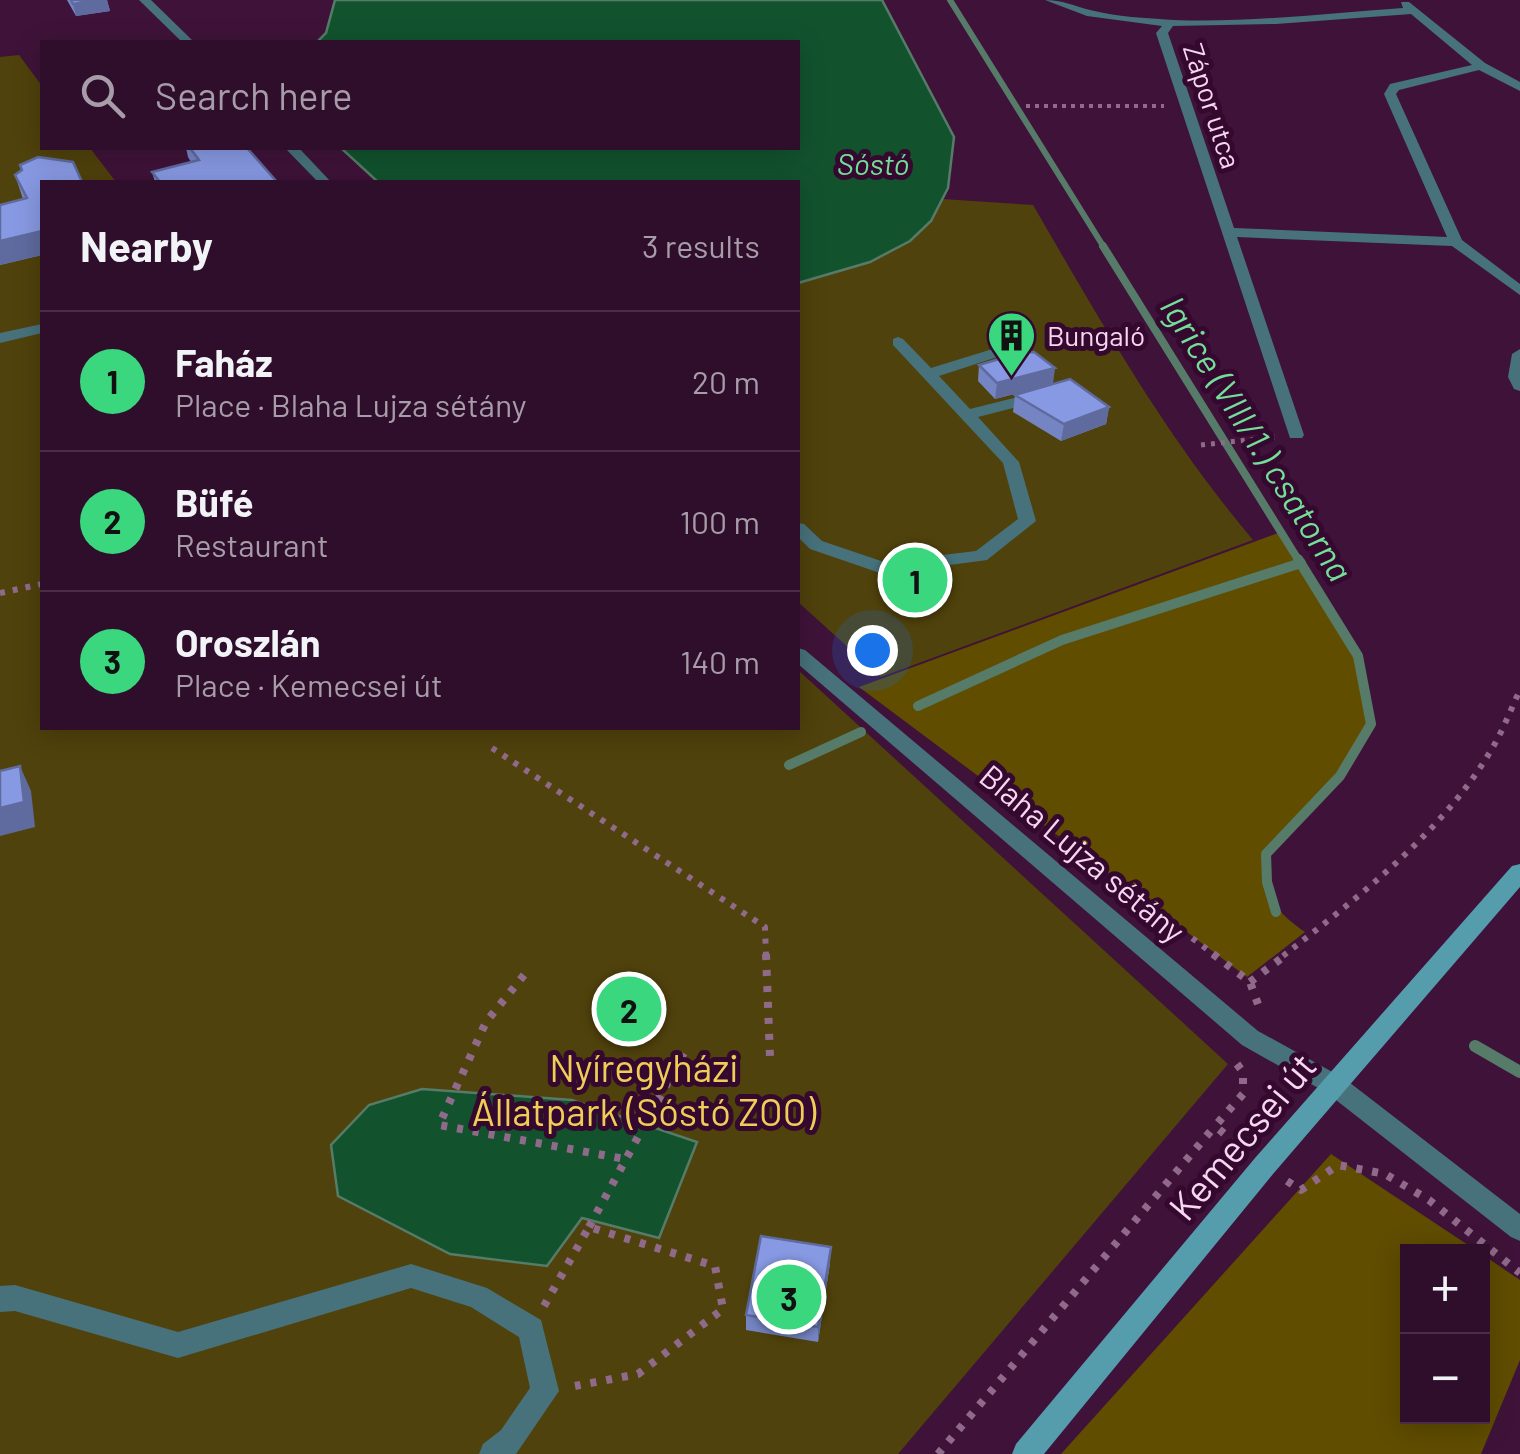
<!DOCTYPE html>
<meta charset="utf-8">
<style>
body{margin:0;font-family:Barlow,sans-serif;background:#3b1c37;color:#f1f3f6}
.controls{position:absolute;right:30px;bottom:30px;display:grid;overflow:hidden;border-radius:0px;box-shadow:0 5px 25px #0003}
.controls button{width:90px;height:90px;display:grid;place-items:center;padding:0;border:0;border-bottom:2px solid #4a2e47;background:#2f0e2b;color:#f1f3f6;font:50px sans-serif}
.you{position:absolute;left:872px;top:650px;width:35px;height:35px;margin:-25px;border:8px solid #fff;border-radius:50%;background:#1a73e8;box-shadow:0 0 0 15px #1a73e833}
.badge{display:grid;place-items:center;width:65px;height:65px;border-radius:50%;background:#3ad77f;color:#111;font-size:32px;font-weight:700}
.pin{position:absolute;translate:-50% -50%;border:5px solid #fff;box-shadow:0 2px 10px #0006}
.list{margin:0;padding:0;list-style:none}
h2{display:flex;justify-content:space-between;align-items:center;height:130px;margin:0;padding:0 40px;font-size:42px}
h2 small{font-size:32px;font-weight:400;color:#a79ca9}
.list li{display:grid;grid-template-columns:65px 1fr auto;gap:30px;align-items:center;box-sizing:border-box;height:140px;padding:0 40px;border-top:2px solid #4a2e47}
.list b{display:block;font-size:38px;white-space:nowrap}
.list p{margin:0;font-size:32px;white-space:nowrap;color:#a79ca9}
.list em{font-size:32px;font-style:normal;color:#a79ca9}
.icon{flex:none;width:55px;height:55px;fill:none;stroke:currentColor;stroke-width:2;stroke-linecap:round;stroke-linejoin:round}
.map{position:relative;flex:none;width:1520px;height:1454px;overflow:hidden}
.search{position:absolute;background:#2f0e2b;box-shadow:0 5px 25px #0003;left:40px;top:40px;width:760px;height:110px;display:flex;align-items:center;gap:25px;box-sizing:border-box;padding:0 35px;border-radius:0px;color:#a79ca9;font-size:38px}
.panel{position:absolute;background:#2f0e2b;box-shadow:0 5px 25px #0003;left:40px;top:180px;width:760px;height:550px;border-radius:0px}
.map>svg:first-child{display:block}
.green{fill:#50420c}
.forest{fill:#604d00}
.water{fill:#12532e;stroke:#567b68;stroke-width:2.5}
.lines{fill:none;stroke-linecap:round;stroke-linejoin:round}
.stream-far3{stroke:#567b68;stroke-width:6}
.stream-far2{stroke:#567b68;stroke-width:8}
.stream-far1{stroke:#567b68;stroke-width:10}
.stream{stroke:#567b68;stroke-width:12}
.path-far3{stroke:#906a8a;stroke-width:4;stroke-dasharray:4 5;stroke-linecap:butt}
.path-far2{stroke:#906a8a;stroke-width:5;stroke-dasharray:4 6;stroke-linecap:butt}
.path-far1{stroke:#906a8a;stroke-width:6;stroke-dasharray:5 8;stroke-linecap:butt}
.path{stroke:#906a8a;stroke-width:8;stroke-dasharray:6 10;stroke-linecap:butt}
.service{fill:#47727c;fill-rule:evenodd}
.pedestrian{fill:#47727c;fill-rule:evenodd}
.minor{fill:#47727c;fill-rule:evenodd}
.tertiary{fill:#47727c;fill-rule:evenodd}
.secondary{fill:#559cac;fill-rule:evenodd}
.wall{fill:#7584c3}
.shaded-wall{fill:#5f6b9f}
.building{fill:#8899e3;stroke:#5f6b9f;stroke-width:2.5}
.labels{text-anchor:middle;stroke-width:10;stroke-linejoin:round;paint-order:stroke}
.far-street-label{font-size:28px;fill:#f5d8ef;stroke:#34082f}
.far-poi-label{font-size:28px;fill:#f5d8ef;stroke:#34082f;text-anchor:start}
.far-water-label{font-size:30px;font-style:italic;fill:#73de98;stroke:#34082f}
.street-label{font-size:32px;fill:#f5d8ef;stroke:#34082f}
.water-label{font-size:35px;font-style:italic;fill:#73de98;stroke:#34082f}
.near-park-label{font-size:38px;fill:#efce57;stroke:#34082f}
.near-street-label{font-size:38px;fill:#f5d8ef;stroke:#34082f}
</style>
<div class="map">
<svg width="1520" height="1454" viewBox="0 0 1520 1454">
<rect width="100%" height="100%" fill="#3f1339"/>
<g class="green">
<path d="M19 55 42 86V148H90L116 182H42V728H798V670L1228 1064 898 1454H0V57Z"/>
<path d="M942 199 1033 205C1101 322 1166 437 1253 540L881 677 798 602V283C855 266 912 256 942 199Z"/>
</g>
<g class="forest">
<path d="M1281 532 1358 656 1371 724 1340 776 1267 854C1266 896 1271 908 1305 932L1247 977 859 687Z"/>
<path d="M1331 1154 1477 1251 1408 1252V1416H1482L1483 1255 1520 1280V1360L1481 1454H1061Z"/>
</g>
<g class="water">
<path d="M335 0H882L954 137 948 188 931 221 910 241 870 262 798 283V182H378L341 148H798V42H317L326 33Z"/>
<path d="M422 1089 572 1100 697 1142 659 1238 582 1218 547 1266 450 1254 338 1196 331 1145 369 1105Z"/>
</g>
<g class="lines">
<path class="stream-far3" d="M950 0 1105 249"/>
<path class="stream-far2" d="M1103 246 1299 561"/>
<g class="stream-far1">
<path d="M918 706 1062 640 1301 563"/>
<path d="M789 765 861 732"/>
<path d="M1276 912 1267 882 1266 854 1340 776 1371 724 1358 656 1298 559"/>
</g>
<path class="stream" d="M1475 1046 1520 1072"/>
<path class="path-far3" d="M1026 106H1164"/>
<path class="path-far2" d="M1201 445 1275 437"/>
<g class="path-far1">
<path d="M0 593 42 584"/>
<path d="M492 748 765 927 766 956"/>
<path d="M1078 852 1216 956"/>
<path d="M1283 956C1357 898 1441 834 1490 752 1502 733 1510 711 1520 690"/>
</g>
<g class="path">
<path d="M766 954 770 1057"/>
<path d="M1213 954 1250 982 1259 1007"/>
<path d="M524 975 486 1022 439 1125 625 1159"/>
<path d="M1250 982 1287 954"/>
<path d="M1237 1064 1243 1072V1094L1215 1126 1244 1150"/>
<path d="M1287 1181 1301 1190 1338 1165 1385 1174 1429 1200 1520 1273"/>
<path d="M589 1227 687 1047"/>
<path d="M544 1306 589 1227 715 1266 723 1309 638 1374 575 1386"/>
<path d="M938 1454 1215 1126"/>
</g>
<path class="service" d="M898 337 903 339 931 368 1012 343H1022V349L939 376 970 409 1038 392 1046 397 1044 400 978 417 1019 462 1036 521 987 560 883 574 810 549 798 537V523L804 524 822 541 884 562 976 551 1018 519 1003 463 893 345V339Z"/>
<g class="pedestrian">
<path d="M42 324V333L0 343V333Z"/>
<path d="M411 1264 487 1288 541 1320 559 1391 516 1454H479L483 1444 501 1430 530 1388 519 1337 471 1307 411 1288 178 1358 15 1311 0 1312V1286L15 1285 178 1332Z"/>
</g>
<g class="minor">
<path d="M139 0H151L194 42H182Z"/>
<path d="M1045 0C1062 0 1074 6 1090 10 1117 17 1146 18 1173 20 1250 23 1327 13 1403 8L1401 2H1409L1485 63 1520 82V91L1479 70 1399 90 1396 94 1462 240 1520 284V295L1452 246 1237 237 1304 435 1302 438H1290L1156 33 1162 26 1087 16ZM1411 14 1472 65 1390 84 1384 94 1447 237 1234 228 1168 33 1173 26 1276 24Z"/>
<path d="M285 148H299L331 182H318Z"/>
<path d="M1520 349V391L1514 389 1508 377 1512 354Z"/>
<path d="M798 648 805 650 1258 1031 1345 1079 1348 1086 1345 1093 1336 1096 1327 1093 1242 1045 798 664Z"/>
</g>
<path class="tertiary" d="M1336 1076 1345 1079 1520 1214V1241L1511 1237 1327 1093 1324 1086 1327 1079Z"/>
<path class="secondary" d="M1520 864V887L1273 1174 1044 1454H1012L1016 1444 1255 1158 1512 866Z"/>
</g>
<g class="wall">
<path d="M67 0H107L110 11 76 16Z"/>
<path d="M186 148H247L277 182H155L152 172 191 162 188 157Z"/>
<path d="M15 175 42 182V255L0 265V205L23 199Z"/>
<path d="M979 365 1053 384 1109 407 1106 424 1061 441 1013 412 1015 395 1048 385 995 399 978 381Z"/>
<path d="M830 1263 818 1342 746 1330V1315Z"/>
</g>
<g class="shaded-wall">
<path d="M97 0H107L110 11 76 16 73 4Z"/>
<path d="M42 231V255L0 265V241Z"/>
<path d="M1055 368 1053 384 995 399 997 383Z"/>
<path d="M1109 407 1106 424 1061 441 1064 424Z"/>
<path d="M20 766 31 791 35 827 0 836V808Z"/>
<path d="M831 1247 830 1263 818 1342V1327Z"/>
</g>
<g class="building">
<path d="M71 0H97L73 4Z"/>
<path d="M190 148H247L277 182H160L152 172 199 160Z"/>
<path d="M38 157 73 162 82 182H42V231L0 241V205L27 198 15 175 22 170 20 165Z"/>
<path d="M1034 352 1055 368 997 383 979 365 1016 354Z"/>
<path d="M1070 379 1109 407 1064 424 1015 395Z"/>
<path d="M20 766 24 802 0 808V771Z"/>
<path d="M761 1236 831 1247 818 1327 746 1315Z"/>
</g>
<defs>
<symbol id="building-pin" viewBox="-11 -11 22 30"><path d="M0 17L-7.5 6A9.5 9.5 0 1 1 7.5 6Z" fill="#3ad77f" stroke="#34082f"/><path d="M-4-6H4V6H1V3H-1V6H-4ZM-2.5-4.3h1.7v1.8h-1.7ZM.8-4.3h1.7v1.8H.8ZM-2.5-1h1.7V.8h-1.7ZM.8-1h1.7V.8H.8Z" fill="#111"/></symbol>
</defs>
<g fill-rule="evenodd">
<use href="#building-pin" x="984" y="308" width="55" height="75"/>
</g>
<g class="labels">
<g class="far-street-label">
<text transform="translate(1212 106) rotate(72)" y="10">Zápor utca</text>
</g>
<g class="far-poi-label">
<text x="1047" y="346">Bungaló</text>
</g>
<g class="far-water-label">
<text x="873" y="175">Sóstó</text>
</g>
<g class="street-label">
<text transform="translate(1082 854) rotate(40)" y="11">Blaha Lujza sétány</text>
</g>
<g class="water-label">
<text transform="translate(1256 439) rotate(58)" y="12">Igrice (VIII/1.) csatorna</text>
</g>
<g class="near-park-label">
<text x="644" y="1082">Nyíregyházi<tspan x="644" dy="44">Állatpark (Sóstó ZOO)</tspan></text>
</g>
<g class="near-street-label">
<text transform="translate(1243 1137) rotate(-50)" y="13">Kemecsei út</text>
</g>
</g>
</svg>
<div class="controls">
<button>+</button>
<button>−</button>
</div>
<div class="you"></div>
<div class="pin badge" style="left:915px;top:580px">1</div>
<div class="pin badge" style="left:629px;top:1009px">2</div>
<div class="pin badge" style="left:789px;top:1297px">3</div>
<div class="search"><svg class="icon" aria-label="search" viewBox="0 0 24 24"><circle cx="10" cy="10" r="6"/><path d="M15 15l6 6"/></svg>Search here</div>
<section class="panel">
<h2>Nearby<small>3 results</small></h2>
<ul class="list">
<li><span class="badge">1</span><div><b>Faház</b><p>Place · Blaha Lujza sétány</p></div><em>20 m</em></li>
<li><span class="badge">2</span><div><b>Büfé</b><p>Restaurant</p></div><em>100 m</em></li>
<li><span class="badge">3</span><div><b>Oroszlán</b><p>Place · Kemecsei út</p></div><em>140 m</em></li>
</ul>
</section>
</div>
